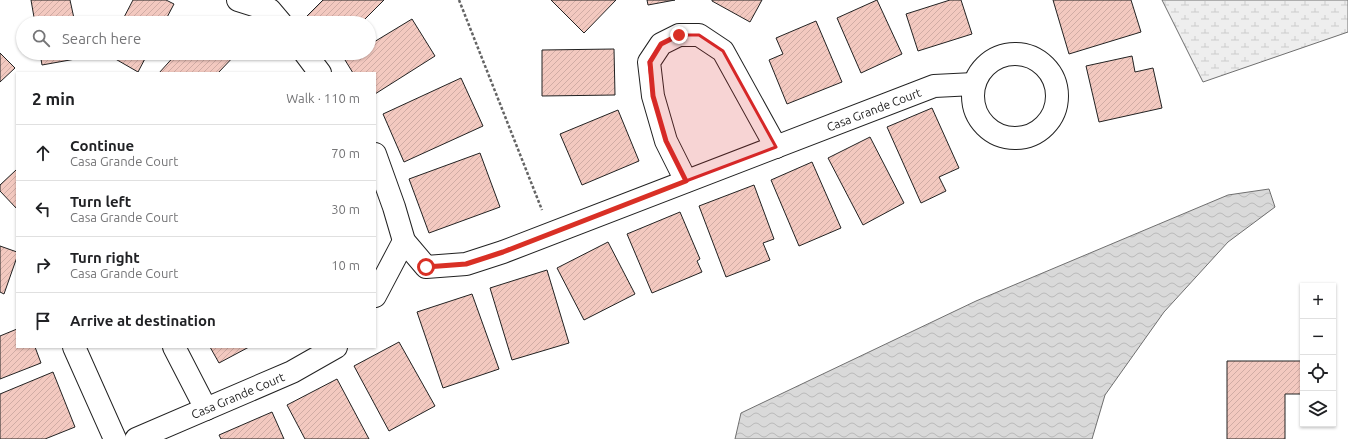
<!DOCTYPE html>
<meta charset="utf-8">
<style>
body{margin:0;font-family:Ubuntu,sans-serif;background:#f2f2f2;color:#202124}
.controls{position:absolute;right:12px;bottom:12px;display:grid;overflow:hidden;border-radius:0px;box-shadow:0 1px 3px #0004}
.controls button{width:36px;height:36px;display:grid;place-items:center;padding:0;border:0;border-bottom:1px solid #e0e0e0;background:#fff;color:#202124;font:20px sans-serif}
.stop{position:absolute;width:12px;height:12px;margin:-9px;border:3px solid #d93025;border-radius:50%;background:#fff}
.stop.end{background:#d93025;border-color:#fff;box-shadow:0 1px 4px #0008}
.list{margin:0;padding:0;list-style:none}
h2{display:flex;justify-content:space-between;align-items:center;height:52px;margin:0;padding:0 16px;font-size:17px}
h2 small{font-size:13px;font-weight:400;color:#757577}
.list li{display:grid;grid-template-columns:26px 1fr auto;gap:12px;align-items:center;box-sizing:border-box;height:56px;padding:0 16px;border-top:1px solid #e0e0e0}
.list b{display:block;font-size:15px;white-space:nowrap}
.list p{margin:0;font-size:13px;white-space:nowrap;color:#757577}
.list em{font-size:13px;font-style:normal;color:#757577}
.icon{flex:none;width:22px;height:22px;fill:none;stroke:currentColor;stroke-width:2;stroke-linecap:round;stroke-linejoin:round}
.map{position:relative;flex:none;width:1348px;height:439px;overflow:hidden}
.search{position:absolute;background:#fff;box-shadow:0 1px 3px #0004;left:16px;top:16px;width:360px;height:44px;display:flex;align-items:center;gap:10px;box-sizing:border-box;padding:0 14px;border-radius:22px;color:#757577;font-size:15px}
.panel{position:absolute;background:#fff;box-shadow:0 1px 3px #0004;left:16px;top:72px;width:360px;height:276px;border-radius:0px}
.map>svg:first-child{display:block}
.wetland{fill:url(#wetland-marsh);stroke:#6f6f6f}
.water{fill:url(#water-waves);stroke:#6f6f6f}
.building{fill:url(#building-hatch);stroke:#222}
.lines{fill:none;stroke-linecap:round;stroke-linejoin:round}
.minor-casing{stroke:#222;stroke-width:24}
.path{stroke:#646464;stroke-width:2.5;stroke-dasharray:3 2;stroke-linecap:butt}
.minor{stroke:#fff;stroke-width:22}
.route{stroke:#d93025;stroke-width:5}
.marked{fill:#d62828;fill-opacity:0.2;stroke:#d62828;stroke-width:3;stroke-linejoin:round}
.labels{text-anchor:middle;stroke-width:3;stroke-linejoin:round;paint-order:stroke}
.street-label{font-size:12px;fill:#222;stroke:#fff}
</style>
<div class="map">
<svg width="1348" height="439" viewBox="0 0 1348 439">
<defs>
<pattern id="wetland-marsh" width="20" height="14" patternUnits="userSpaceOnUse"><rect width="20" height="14" fill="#eee"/><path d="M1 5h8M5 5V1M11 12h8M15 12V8" fill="none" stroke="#ccc"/></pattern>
<pattern id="water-waves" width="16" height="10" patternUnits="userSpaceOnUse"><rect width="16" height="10" fill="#d9d9d9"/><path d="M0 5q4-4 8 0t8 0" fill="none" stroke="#bababa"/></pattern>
<pattern id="building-hatch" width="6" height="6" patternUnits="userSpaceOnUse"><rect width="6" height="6" fill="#f3c9c0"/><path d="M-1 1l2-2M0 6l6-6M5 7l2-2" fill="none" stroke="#d0aca5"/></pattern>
</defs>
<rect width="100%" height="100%" fill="#fff"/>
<path class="wetland" d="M1162 0H1348V32L1203 82Z"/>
<path class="water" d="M1269 189 1275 207 1228 242 1164 312 1105 395 1092 439H735L741 413 976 301 1228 195Z"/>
<g class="building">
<path d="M31 0H70L75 23H35Z"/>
<path d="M133 0H166L174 4 164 23H121Z"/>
<path d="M323 0H384L361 23H310L305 18Z"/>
<path d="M551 0H616L584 33Z"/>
<path d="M647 0H675L648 5Z"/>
<path d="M712 0H762L750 22 712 1Z"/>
<path d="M877 0 902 54 861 73 837 18Z"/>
<path d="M950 0H961L972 34 918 51 906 14Z"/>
<path d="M1053 0H1131L1141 32 1069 54Z"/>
<path d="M412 19 435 56 375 94V73H353L345 60 356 53H369V45Z"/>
<path d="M816 21 842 82 787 104 769 60 783 54 776 38Z"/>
<path d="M614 49 615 95 542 96V50Z"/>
<path d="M0 53 15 68 0 82Z"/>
<path d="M40 53H80L81 58 42 65Z"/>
<path d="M105 53H148L138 72Z"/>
<path d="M177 53H237L218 73H159Z"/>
<path d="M1132 56 1135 72 1153 68 1162 108 1099 122 1086 66Z"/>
<path d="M461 78 483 126 404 162 383 114Z"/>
<path d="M932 108 959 168 939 177 946 191 921 203 887 127Z"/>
<path d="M618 110 639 161 582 185 560 134Z"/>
<path d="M870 137 904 203 863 225 828 158Z"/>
<path d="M480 153 500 207 429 233 409 179Z"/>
<path d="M812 162 841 228 799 246 771 180Z"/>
<path d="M16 170H17V209L0 191V185Z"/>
<path d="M754 185 774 239 763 243 770 260 726 277 699 206Z"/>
<path d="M680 212 700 259 697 261 702 272 652 293 627 234Z"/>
<path d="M608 242 635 294 584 320 557 268Z"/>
<path d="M0 246 17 252V257L4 294 0 292Z"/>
<path d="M547 270 569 343 512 360 490 288Z"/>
<path d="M472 294 499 369 443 388 417 312Z"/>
<path d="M17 329V347H35L41 363 0 379V336Z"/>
<path d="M399 342 435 406 389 431 354 366Z"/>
<path d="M210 347H249L219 363Z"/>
<path d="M1227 361H1303V394H1285V439H1227Z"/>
<path d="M53 372 75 427 45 439H0V394Z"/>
<path d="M337 379 369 439H305L287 405Z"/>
<path d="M272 412 284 439H221L219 435Z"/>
</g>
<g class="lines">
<defs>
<g id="minor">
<path d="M238 0 270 10 281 23"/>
<path d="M305 53 320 73"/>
<circle cx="1015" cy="96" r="42"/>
<path d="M375 154 394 207 404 241 426 267 466 264 503 252 934 86 974 84"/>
<path d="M686 181 666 141 653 96 649 62 661 44 679 35H699L723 51 776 147"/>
<path d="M375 296 404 241"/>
<path d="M74 347 115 439"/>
<path d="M174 347 206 409"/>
<path d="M136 439 292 372 336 347"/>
</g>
</defs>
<use href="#minor" class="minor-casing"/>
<path class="path" d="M459 0 542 210"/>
<use href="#minor" class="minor"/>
</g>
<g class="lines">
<path class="route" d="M426 267 466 264 503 252 686 181 666 141 653 96 650 62 661 44 679 35"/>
</g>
<path class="marked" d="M679 35H699L723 51 776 147 686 181 666 141 653 96 649 62 661 44Z"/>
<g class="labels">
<g class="street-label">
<text transform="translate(874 110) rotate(-21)" y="4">Casa Grande Court</text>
<text transform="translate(238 396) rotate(-23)" y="4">Casa Grande Court</text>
</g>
</g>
</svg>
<div class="controls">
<button>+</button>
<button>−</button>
<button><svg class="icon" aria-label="locate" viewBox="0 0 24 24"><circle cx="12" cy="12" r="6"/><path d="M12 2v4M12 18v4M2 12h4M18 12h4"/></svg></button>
<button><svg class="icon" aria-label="layers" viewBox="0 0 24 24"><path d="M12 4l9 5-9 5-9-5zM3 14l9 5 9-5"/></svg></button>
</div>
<div class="stop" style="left:426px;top:267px"></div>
<div class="stop end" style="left:679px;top:35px"></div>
<div class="search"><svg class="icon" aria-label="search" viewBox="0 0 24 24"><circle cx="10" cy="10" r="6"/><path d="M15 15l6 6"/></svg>Search here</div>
<section class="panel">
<h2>2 min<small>Walk · 110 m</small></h2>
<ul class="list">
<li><svg class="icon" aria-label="ahead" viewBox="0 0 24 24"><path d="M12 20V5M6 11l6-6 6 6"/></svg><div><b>Continue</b><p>Casa Grande Court</p></div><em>70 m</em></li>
<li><svg class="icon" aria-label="left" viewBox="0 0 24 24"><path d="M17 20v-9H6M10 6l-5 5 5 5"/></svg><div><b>Turn left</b><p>Casa Grande Court</p></div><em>30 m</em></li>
<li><svg class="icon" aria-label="right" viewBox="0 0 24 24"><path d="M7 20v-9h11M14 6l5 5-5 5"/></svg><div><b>Turn right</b><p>Casa Grande Court</p></div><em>10 m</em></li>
<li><svg class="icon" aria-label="arrive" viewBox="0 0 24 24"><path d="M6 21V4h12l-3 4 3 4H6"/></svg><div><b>Arrive at destination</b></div></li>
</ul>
</section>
</div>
